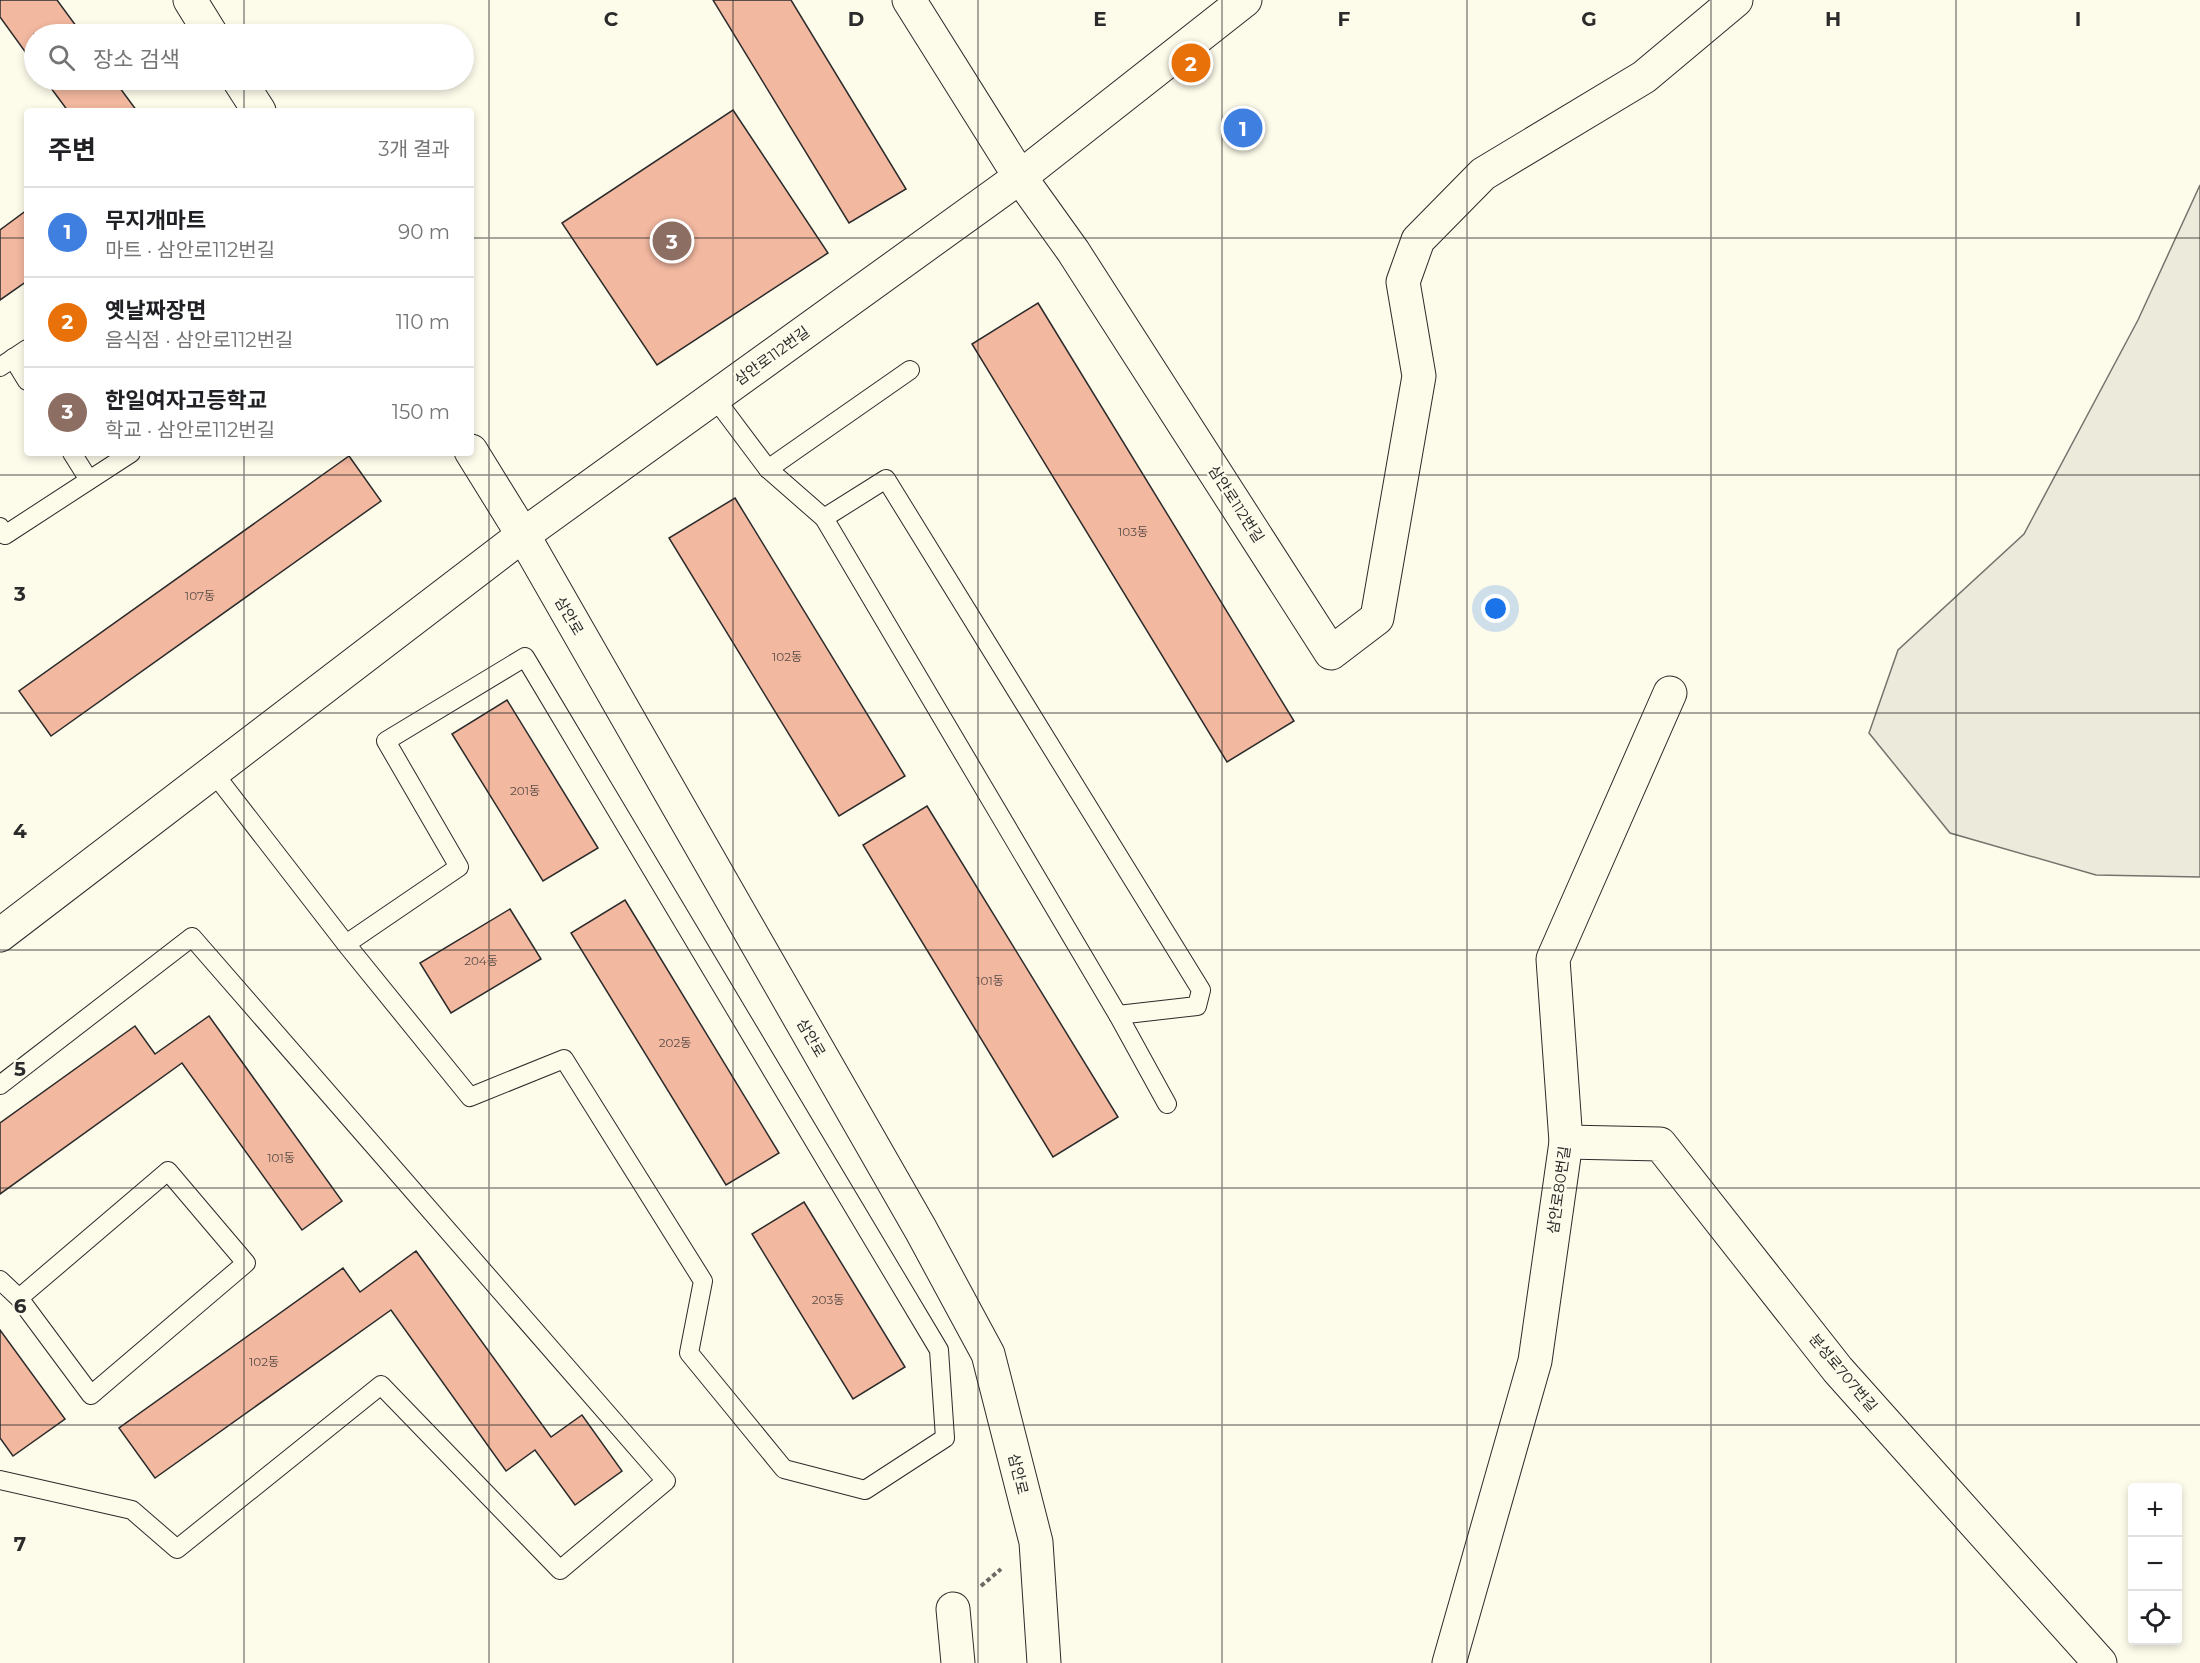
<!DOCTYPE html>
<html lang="ko">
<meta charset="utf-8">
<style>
body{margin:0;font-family:Montserrat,"Noto Sans KR",sans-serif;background:#f6f6f6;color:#202124}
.controls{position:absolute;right:18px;bottom:18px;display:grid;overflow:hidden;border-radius:6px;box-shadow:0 3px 9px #0003}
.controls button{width:54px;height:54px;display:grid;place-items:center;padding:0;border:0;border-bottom:2px solid #e0e0e0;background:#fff;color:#202124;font:30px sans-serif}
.you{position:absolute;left:1496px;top:609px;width:21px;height:21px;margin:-15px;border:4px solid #fff;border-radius:50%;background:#1a73e8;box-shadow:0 0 0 9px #1a73e833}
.badge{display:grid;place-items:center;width:39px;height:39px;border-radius:50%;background:#c62828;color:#fff;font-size:20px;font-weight:700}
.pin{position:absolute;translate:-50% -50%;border:3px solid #fff;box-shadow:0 2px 6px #0006}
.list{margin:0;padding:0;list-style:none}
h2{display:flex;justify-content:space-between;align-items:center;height:78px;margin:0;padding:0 24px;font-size:26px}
h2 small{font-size:20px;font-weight:400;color:#757577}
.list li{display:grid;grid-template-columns:39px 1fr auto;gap:18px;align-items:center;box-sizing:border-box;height:90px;padding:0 24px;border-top:2px solid #e0e0e0}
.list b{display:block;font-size:22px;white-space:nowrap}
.list p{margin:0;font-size:20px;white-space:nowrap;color:#757577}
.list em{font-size:20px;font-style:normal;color:#757577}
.icon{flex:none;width:33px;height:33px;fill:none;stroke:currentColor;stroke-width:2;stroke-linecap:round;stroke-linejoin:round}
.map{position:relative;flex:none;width:2200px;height:1663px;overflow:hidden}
.search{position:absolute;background:#fff;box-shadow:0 3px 9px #0003;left:24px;top:24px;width:450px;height:66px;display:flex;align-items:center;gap:15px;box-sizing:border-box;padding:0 21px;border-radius:33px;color:#757577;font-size:22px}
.panel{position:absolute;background:#fff;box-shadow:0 3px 9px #0003;left:24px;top:108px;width:450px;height:348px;border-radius:6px}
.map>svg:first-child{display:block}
.green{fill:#ecebdb;stroke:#74746e;stroke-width:1.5}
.building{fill:#f2b8a0;stroke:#2b2b2b;stroke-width:1.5}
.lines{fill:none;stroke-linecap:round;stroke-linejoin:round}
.lane-casing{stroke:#2b2b2b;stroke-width:20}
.street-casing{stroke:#2b2b2b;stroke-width:35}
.secondary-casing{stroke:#2b2b2b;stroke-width:35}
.path{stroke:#6a6964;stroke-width:4;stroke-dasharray:4.5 3;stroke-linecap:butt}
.lane{stroke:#fdfbea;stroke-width:18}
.street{stroke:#fdfbea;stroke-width:33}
.secondary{stroke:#fdfbea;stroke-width:33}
.grid{fill:none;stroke:#2b2b2b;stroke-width:1.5;stroke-opacity:0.55}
.labels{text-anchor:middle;stroke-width:4.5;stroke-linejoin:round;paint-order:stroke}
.number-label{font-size:12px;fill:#5d4e48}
.street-label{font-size:15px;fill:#2b2b2b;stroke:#fdfbea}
.grid-label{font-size:20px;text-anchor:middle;font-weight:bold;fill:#2b2b2b;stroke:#fdfbea;stroke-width:4.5;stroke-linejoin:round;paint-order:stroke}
</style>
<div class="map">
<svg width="2200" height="1663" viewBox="0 0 2200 1663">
<rect width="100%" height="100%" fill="#fdfbea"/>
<path class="green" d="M2200 185V877L2096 875 1950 833 1869 733 1898 650 2024 534 2138 320Z"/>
<g class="building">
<path d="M0 0H57L82 34H34V64L0 17Z"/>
<path d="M713 0H791L906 189 849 223Z"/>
<path d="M45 80H114L137 111H68Z"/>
<path d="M733 110 828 253 657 365 562 223Z"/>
<path d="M27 210V281L0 300V230Z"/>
<path d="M1038 303 1294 721 1227 762 972 344Z"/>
<path d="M349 456 381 501 51 736 19 691Z"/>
<path d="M735 498 905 776 839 816 669 538Z"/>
<path d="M507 700 598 848 543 881 452 734Z"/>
<path d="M927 806 1118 1117 1053 1157 863 845Z"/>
<path d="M625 900 779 1153 726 1185 571 933Z"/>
<path d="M510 909 541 959 451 1013 420 963Z"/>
<path d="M209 1016 342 1201 302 1230 182 1063 0 1194V1123L135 1026 155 1054Z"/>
<path d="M804 1202 905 1367 853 1399 752 1234Z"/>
<path d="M416 1251 551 1437 582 1415 622 1471 575 1505 535 1450 506 1471 391 1310 155 1478 119 1428 343 1268 360 1292Z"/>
<path d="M0 1330 65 1419 13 1456 0 1438Z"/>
</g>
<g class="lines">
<defs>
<g id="lane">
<path d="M13 358 27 381"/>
<path d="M0 367 27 349"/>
<path d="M714 397 768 469 824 518 1118 1015 1167 1104"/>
<path d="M72 453 89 480"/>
<path d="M768 469 910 370"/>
<path d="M824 518 886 479 1201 990 1197 1006 1118 1015"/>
<path d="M0 527 5 535 131 453"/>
<path d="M213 772 346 944 470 1097 564 1059 703 1281 689 1353 784 1469 865 1490 945 1438 939 1350 525 657 386 741 459 867 346 944"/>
<path d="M0 1085 192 937 666 1481 560 1570 381 1385 177 1549 132 1510 0 1480"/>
<path d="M0 1280 19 1298 91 1395 246 1263 168 1171 19 1298"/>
</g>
<g id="street">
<path d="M909 0 1020 177 1073 251 1331 653 1377 618 1419 376 1403 282 1418 240 1483 174 1644 77 1736 0"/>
<path d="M0 935 523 535 1020 177 1245 0"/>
<path d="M1566 1142 1660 1144 1838 1370 2100 1663"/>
<path d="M953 1609 958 1663"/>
<path d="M1449 1663 1535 1361 1566 1142 1553 959 1670 693"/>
</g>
<g id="secondary">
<path d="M190 0 211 34"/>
<path d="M239 80 259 111"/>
<path d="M471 451 523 535 921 1230 988 1354 1036 1542 1044 1663"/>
</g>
</defs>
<use href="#lane" class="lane-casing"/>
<use href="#street" class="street-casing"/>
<use href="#secondary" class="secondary-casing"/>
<path class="path" d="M981 1586 1001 1569"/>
<use href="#lane" class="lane"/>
<use href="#street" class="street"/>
<use href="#secondary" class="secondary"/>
</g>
<path class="grid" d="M244 0V34M489 0V1663M733 0V1663M978 0V1663M1222 0V1663M1467 0V1663M1711 0V1663M1956 0V1663M244 80V111M0 238H27M471 238H2200M244 453V1663M0 475H2200M0 713H2200M0 950H2200M0 1188H2200M0 1425H2200"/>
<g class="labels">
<g class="number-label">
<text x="1133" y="536">103동</text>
<text x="200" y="600">107동</text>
<text x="787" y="661">102동</text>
<text x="525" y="795">201동</text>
<text x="481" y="965">204동</text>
<text x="990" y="985">101동</text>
<text x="675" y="1047">202동</text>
<text x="281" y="1162">101동</text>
<text x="828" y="1304">203동</text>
<text x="264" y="1366">102동</text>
</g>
<g class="street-label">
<text transform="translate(772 356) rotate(-36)" y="5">삼안로112번길</text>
<text transform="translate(1236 504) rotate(57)" y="5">삼안로112번길</text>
<text transform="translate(569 616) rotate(60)" y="5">삼안로</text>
<text transform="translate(811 1038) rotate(60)" y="5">삼안로</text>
<text transform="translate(1559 1190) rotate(-82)" y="5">삼안로80번길</text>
<text transform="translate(1843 1373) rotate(50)" y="5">분성로707번길</text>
<text transform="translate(1018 1474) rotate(76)" y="5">삼안로</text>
</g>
</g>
<g class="grid-label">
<text x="611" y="26">C</text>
<text x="856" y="26">D</text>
<text x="1100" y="26">E</text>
<text x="1344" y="26">F</text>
<text x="1589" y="26">G</text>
<text x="1833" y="26">H</text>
<text x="2078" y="26">I</text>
<text x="20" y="601">3</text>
<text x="20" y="838">4</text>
<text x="20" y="1076">5</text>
<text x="20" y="1313">6</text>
<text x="20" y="1551">7</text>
</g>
</svg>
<div class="controls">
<button>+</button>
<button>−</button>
<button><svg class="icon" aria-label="locate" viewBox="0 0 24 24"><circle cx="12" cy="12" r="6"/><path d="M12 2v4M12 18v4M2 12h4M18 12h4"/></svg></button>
</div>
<div class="you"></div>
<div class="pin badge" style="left:1243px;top:128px;background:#3f7fe0">1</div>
<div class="pin badge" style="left:1191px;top:63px;background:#e8710a">2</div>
<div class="pin badge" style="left:672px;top:241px;background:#8d6e63">3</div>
<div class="search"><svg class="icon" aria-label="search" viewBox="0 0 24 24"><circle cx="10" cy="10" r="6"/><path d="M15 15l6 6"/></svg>장소 검색</div>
<section class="panel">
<h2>주변<small>3개 결과</small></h2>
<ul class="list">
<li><span class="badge" style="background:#3f7fe0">1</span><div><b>무지개마트</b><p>마트 · 삼안로112번길</p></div><em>90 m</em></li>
<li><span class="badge" style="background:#e8710a">2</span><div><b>옛날짜장면</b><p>음식점 · 삼안로112번길</p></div><em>110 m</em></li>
<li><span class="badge" style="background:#8d6e63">3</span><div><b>한일여자고등학교</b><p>학교 · 삼안로112번길</p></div><em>150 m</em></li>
</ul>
</section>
</div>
